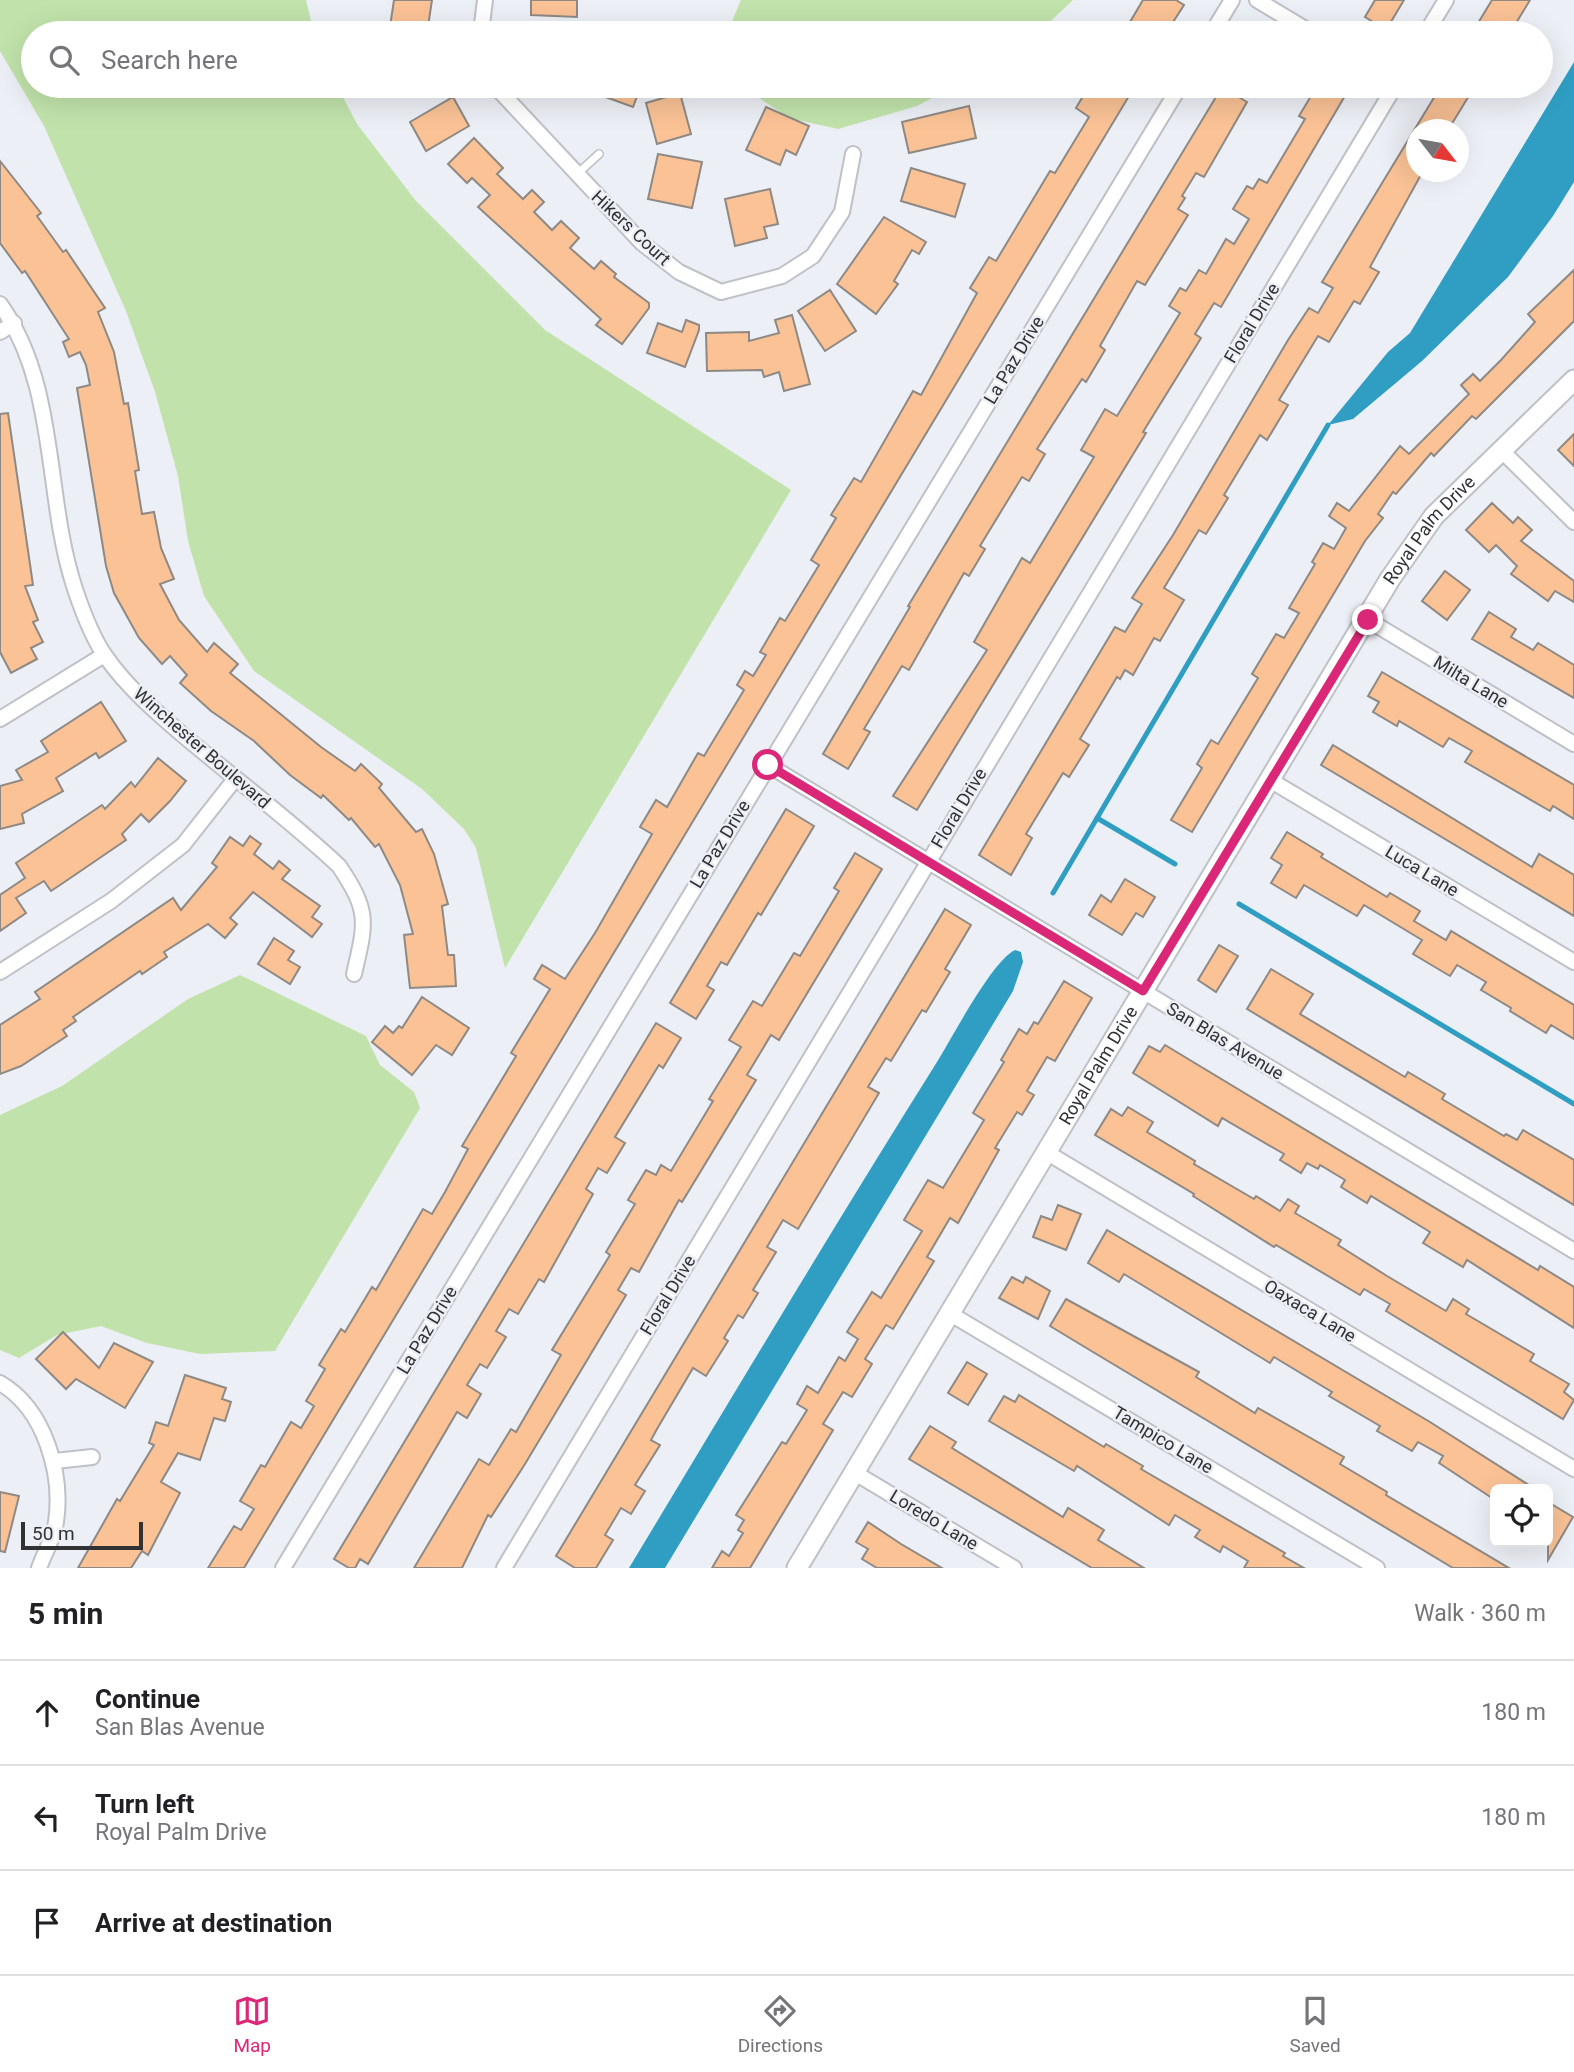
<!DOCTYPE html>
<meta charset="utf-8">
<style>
body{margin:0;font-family:Roboto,sans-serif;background:#f6f6f6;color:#202124}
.controls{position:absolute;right:21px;bottom:21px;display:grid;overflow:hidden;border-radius:10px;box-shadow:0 7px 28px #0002}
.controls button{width:63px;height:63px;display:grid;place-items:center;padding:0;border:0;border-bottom:2px solid #e0e0e0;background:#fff;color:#202124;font:35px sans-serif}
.compass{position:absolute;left:1406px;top:119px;width:63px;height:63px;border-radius:50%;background:#fff;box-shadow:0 7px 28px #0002;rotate:121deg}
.scale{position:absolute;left:21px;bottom:18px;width:122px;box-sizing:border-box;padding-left:7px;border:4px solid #313234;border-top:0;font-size:19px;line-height:24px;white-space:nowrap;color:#313234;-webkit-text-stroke:5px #eceff5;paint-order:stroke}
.stop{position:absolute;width:21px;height:21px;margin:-16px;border:5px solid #db2777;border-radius:50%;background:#fff}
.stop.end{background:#db2777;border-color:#fff;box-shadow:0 2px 7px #0008}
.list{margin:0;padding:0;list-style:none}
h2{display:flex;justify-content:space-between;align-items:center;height:91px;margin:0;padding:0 28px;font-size:30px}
h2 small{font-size:23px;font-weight:400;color:#757577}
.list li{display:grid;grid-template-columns:46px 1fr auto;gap:21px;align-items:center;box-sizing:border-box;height:105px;padding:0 28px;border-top:2px solid #e0e0e0}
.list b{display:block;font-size:26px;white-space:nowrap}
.list p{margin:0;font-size:23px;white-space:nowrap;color:#757577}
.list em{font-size:23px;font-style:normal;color:#757577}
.icon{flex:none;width:38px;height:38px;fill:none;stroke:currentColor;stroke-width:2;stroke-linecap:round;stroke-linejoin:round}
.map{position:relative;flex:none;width:1574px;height:1568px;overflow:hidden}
.search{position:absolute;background:#fff;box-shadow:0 7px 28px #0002;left:21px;right:21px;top:21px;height:77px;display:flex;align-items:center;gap:18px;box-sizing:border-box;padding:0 24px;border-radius:38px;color:#757577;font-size:26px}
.sheet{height:406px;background:#fff}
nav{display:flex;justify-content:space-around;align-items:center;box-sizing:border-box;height:98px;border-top:2px solid #e0e0e0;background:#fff;font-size:19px;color:#757577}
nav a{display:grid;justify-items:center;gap:4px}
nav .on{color:#db2777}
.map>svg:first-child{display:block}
.green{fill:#c1e3ab}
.water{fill:#2f9ec2}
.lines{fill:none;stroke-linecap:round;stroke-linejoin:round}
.stream{stroke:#2f9ec2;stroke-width:5}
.building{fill:#fac295;stroke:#8e8985;stroke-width:2}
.lane-casing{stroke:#bec1c7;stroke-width:10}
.street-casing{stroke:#bec1c7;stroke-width:18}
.secondary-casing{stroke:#bec1c7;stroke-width:23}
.lane{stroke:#fff;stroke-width:7}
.street{stroke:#fff;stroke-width:14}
.secondary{stroke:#fff;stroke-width:19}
.route{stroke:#db2777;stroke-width:9}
.labels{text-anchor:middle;stroke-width:5;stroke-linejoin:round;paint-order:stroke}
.street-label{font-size:18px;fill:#313234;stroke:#eceff5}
</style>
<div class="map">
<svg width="1574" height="1568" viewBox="0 0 1574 1568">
<rect width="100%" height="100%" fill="#eceff5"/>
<g class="green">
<path d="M0 0H306L314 33H33V86H337L357 124 416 201 545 330 791 490 505 968 476 848 464 829 422 789 254 671 204 596 188 541 178 476 155 392 126 311 44 126 0 51Z"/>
<path d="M741 0H1073L1038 33H727Z"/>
<path d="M741 86H954L917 106 838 129 789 118Z"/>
<path d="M240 975 366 1036 380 1065 414 1092 420 1108 275 1351 200 1354 147 1343 101 1326 57 1335 19 1358 0 1350V1115L62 1086 188 999Z"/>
</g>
<g class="water">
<path d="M1574 62V182L1553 216 1508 277 1422 361 1353 419 1328 425 1388 352 1410 333Z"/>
<path d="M1015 950 1021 952 1023 962 1013 991 665 1568H629C731 1399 832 1229 937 1062 952 1038 992 961 1015 950Z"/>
</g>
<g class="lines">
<g class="stream">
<path d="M1097 818 1175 864"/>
<path d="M1053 893 1328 425"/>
<path d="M1239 904 1574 1104"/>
</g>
</g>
<g class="building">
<path d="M394 0H432L427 33H389Z"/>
<path d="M531 0H577V17L531 15Z"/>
<path d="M1143 0H1176L1184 5 1166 33H1149L1130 22Z"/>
<path d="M1375 0H1404L1386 30 1365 17Z"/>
<path d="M1492 0H1530L1510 33H1472Z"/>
<path d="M575 86H641L633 107Z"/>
<path d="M1089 86H1135L244 1568H208L234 1526 241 1530 254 1509 240 1501 261 1465 265 1467 291 1422 301 1428 314 1406 306 1401 325 1369 319 1365 341 1329 345 1332 372 1287 376 1290 423 1209 432 1214 445 1192 468 1149 462 1146 516 1056 511 1053 550 989 534 979 542 965 565 979 595 933 652 834 640 827 656 800 667 807 698 753 704 756 744 690 737 685 745 671 753 676 766 655 760 652 780 618 785 621 819 565 811 560 836 518 831 515 854 478 861 482 913 391 921 395 977 293 970 288 989 257 996 261 1050 171 1055 173 1089 117 1076 108Z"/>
<path d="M1317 86H1332L1346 94 1221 307 1214 303 1195 334 1201 338 1143 432 1146 433 917 810 893 796 987 650 974 642 1022 558 1030 563 1094 457 1081 450 1105 409 1117 416 1180 313 1169 306 1180 288 1186 291 1199 270 1206 274 1226 239 1234 244 1249 219 1233 209 1247 186 1253 189 1259 179 1267 183 1305 119 1299 116Z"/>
<path d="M1441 86H1475L1448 130H1417V172L1422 173 1370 267 1379 272 1360 304 1354 301 1329 342 1318 336 1279 400 1288 405 1267 440 1260 435 1224 495 1228 498 1206 534 1199 530 1164 588 1184 600 1160 641 1154 638 1133 675 1125 670 1120 679 1117 677 1080 739 1089 745 1069 777 1063 773 1026 834 1032 838 1011 875 979 855 1115 627 1125 632 1142 604 1132 598 1173 535 1288 340 1309 308 1318 313 1333 288 1322 282Z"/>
<path d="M1222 87 1247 102 1204 177 1196 173 1182 196 1185 198 1178 209 1188 215 1145 285 1137 281 1100 346 1105 350 1086 382 1082 379 1037 449 1045 454 1029 481 1022 477 980 546 985 549 969 576 964 573 909 670 902 666 864 729 870 732 848 769 823 754 910 607 908 606Z"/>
<path d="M680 93 691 134 657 144 646 103Z"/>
<path d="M453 97 469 126 426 151 410 122Z"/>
<path d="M969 106 976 138 909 153 902 122Z"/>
<path d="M766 107 809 126 796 155 786 150 780 165 746 150Z"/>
<path d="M474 138 503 168 497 174 523 199 532 190 544 202 534 212 552 230 561 221 579 238 570 248 594 269 601 261 616 274 614 277 649 303V308L622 344 596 325 601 319 478 207 490 195 472 178 467 183 448 164Z"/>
<path d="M658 154 702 162 692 208 648 199Z"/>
<path d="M0 161 41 213 37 216 63 252 66 250 105 308 98 312 114 352 124 404 128 403 139 470 135 471 142 514 154 512 161 548 174 579 160 584 179 620 207 652 214 643 238 664 230 673 321 747 355 771 361 764 382 784 379 788 416 832 422 829 434 854 448 904 442 906 448 955H454L456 986 410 988 404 935 413 934 400 885 379 844 375 847 351 818 349 820 323 795 321 798 290 775 254 741 211 711 180 683 187 675 170 656 162 664 139 638 114 593 106 566 77 388 90 385 86 365 80 352 69 357 63 342 69 339 25 271 22 273 0 243Z"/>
<path d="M911 168 965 184 955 217 901 201Z"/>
<path d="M770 189 778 224 764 227 767 238 735 246 725 199Z"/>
<path d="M884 217 926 242 919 254 912 250 894 281 898 284 876 314 837 284Z"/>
<path d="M1574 270V321L1476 419 1472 416 1434 456 1431 453 1396 494 1393 492 1378 514 1383 518 1365 541 1192 832 1171 820 1202 768 1197 764 1211 740 1218 744 1258 678 1252 674 1276 634 1284 638 1299 613 1289 608 1315 564 1312 562 1323 543 1334 549 1346 528 1329 516 1337 503 1349 511 1400 446 1409 454 1469 394 1461 385 1473 374 1480 381 1501 360 1535 322 1528 314Z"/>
<path d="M830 290 856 331 825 351 798 311Z"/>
<path d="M792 315 810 384 784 391 779 372 764 377 762 370 707 371 706 333 749 332V341L779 333 775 320Z"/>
<path d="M686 320 699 325V330L685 367 647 353 658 323 682 332Z"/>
<path d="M8 413 33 585 25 586 38 620 33 622 43 642 31 648 37 659 11 673 0 652V414Z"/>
<path d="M1574 434V466L1558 450Z"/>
<path d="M1492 503 1513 523 1518 517 1532 530 1521 541 1574 581V602L1555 591 1548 601 1511 574 1517 566 1496 545 1489 552 1466 530Z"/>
<path d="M1445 571 1470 590 1447 620 1422 601Z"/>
<path d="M1489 612 1516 629 1511 637 1533 650 1538 643 1574 665V698L1472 639Z"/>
<path d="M1382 672 1574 785V819L1553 806 1550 811 1465 762 1472 751 1449 738 1443 747 1399 721 1397 726 1373 712 1379 702 1368 696Z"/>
<path d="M101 702 126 741 99 758 96 753 56 778 63 791 22 814 24 823 0 829V786L22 780 16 770 48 752 41 741Z"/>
<path d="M1333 745 1532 867 1539 854 1574 875V916L1321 765Z"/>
<path d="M158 758 186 781 170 801 149 822 141 814 122 834 126 840 63 883 51 891 44 881 16 898 26 913 0 931V895L25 878 16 863 102 805 105 809 131 782 135 787Z"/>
<path d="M786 809 814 826 761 915 758 913 727 965 721 962 707 986 714 990 696 1019 670 1003Z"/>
<path d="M1287 832 1323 854 1321 857 1387 897 1390 893 1420 911 1414 921 1446 940 1451 931 1574 1005V1039L1551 1025 1546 1033 1510 1011 1511 1008 1481 990 1486 982 1457 965 1450 976 1413 954 1422 940 1364 905 1357 916 1304 885 1296 898 1271 883 1282 865 1271 858Z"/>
<path d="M250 836 261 844 254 854 273 869 279 861 290 870 282 879 320 906 312 917 322 924 312 937 253 892 230 918 237 924 225 938 208 924 164 952 167 957 142 974 140 971 73 1017 76 1021 63 1030 67 1036 21 1066 0 1074V1025L40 999 35 992 173 898 181 910 217 867 212 863 230 837 243 846Z"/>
<path d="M855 853 882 869 779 1040 771 1035 747 1075 756 1080 682 1202 679 1200 639 1272 631 1268 618 1290 626 1295 525 1464 491 1517 488 1515 462 1568H414L479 1459 489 1465 511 1429 516 1432 561 1355 552 1350 610 1255 606 1252 635 1204 628 1200 646 1170 656 1175 661 1165 671 1171 713 1101 709 1099 741 1047 729 1040 753 1001 762 1006 794 953 800 956 839 891 834 888Z"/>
<path d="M1125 879 1155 897 1143 917 1136 913 1122 935 1089 915 1101 895 1111 902Z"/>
<path d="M945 909 971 925 945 969 950 972 926 1012 922 1010 891 1061 886 1058 868 1087 879 1093 798 1229 783 1220 767 1247 776 1252 753 1290 758 1293 743 1318 738 1315 724 1338 728 1341 706 1376 693 1368 657 1429 651 1440 660 1445 635 1485 645 1491 631 1514 621 1508 605 1535 613 1540 596 1568H575L556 1556Z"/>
<path d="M274 938 294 951 288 960 300 967 290 984 258 964Z"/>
<path d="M1219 945 1238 956 1216 992 1198 980Z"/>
<path d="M1271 969 1313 994 1300 1014 1405 1077 1408 1072 1445 1094 1442 1099 1504 1136 1506 1134 1517 1140 1523 1130 1574 1160V1205L1247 1009Z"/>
<path d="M1064 981 1092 998 1055 1061 1047 1057 1027 1091 1034 1095 1022 1115 1017 1112 995 1148 999 1150 958 1223 950 1218 927 1257 934 1261 893 1329 886 1325 865 1359 872 1364 852 1397 843 1392 823 1424 833 1430 750 1568H712L722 1551 729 1556 743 1533 738 1530 744 1520 736 1515 782 1442 786 1444 807 1410 797 1404 807 1386 818 1393 839 1357 845 1361 858 1339 847 1332 872 1292 881 1298 922 1231 904 1220 928 1180 943 1188 984 1120 973 1113 1004 1062 1001 1060 1019 1029 1027 1034 1034 1022 1038 1024Z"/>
<path d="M422 997 469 1028 452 1055 436 1045 412 1075 372 1042 385 1026 393 1033 399 1026 402 1028Z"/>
<path d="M656 1023 681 1038 663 1068 659 1065 615 1137 625 1143 607 1173 598 1168 586 1189 593 1194 544 1282 539 1279 518 1314 509 1309 496 1331 506 1337 487 1368 480 1364 467 1385 481 1394 467 1418 457 1412 368 1564 360 1559 355 1568H349L334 1559Z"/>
<path d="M1165 1045 1538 1270 1540 1266 1574 1287V1328L1467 1260 1463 1267 1423 1243 1430 1232 1371 1196 1367 1203 1341 1187 1345 1180 1320 1165 1318 1169 1307 1163 1301 1173 1280 1160 1284 1154 1222 1118 1218 1126 1133 1073 1149 1046 1160 1052Z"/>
<path d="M1128 1107 1153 1122 1147 1132 1195 1161 1194 1164 1254 1199 1256 1196 1280 1211 1288 1199 1299 1206 1295 1213 1341 1240 1338 1245 1387 1276 1446 1311 1453 1299 1469 1309 1466 1314 1534 1354 1530 1361 1569 1384 1564 1392 1574 1400 1563 1419 1386 1311 1390 1304 1364 1289 1360 1295 1276 1245 1274 1247 1193 1196 1194 1194 1095 1135 1111 1109 1122 1116Z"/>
<path d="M1058 1205 1081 1214 1066 1250 1033 1237 1041 1216 1052 1220Z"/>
<path d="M1107 1230 1430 1422 1535 1489H1495V1500L1439 1463 1443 1456 1418 1442 1412 1451 1377 1431 1380 1426 1329 1396 1332 1392 1274 1357 1270 1363 1124 1274 1119 1282 1088 1263Z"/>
<path d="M1012 1277 1023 1283 1026 1277 1050 1291 1038 1319 999 1298Z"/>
<path d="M1066 1299 1199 1372 1196 1377 1255 1413 1258 1408 1344 1457 1340 1464 1387 1492 1386 1495 1509 1568H1453L1093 1352 1050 1326Z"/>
<path d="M63 1332 99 1368 114 1343 153 1362 125 1408 76 1379 66 1389 36 1359Z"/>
<path d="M967 1362 987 1374 968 1405 948 1393Z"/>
<path d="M185 1375 226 1388 222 1399 231 1402 225 1421 214 1418 200 1460 178 1453 161 1482 180 1493 148 1555 142 1551 131 1568H78L117 1499 120 1501 154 1445 149 1443 156 1422 168 1426Z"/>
<path d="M1019 1395 1104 1447 1106 1444 1143 1466 1141 1469 1285 1553 1283 1556 1304 1568H1244L1248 1561 1223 1546 1220 1552 1195 1537 1200 1530 1175 1515 1169 1525 1077 1466 1074 1471 989 1421 1004 1396 1015 1402Z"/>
<path d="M930 1426 956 1442 952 1448 1063 1517 1068 1508 1104 1530 1098 1540 1144 1568H1092L909 1459Z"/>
<path d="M0 1492 19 1496 5 1552 0 1551Z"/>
<path d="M1548 1502 1573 1517 1548 1560Z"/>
<path d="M868 1522 901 1544 942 1568H877L862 1559 868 1549 856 1542Z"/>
</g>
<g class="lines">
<defs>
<path id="lane" d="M576 175 599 154"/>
<g id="street">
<path d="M1257 0 1312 33"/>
<path d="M481 33 485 0"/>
<path d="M1212 33 1232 0"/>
<path d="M1426 33 1446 0"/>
<path d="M495 86 642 243 679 272 721 292 782 276 813 256 842 212 853 154"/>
<path d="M0 304C59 387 44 496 75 589 82 610 93 639 106 657 127 687 156 712 184 736 235 779 290 820 339 866 370 912 366 922 354 974"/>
<path d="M0 332 14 323"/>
<path d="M1503 452 1574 522"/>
<path d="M1368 620 1574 744"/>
<path d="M0 719 104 655"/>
<path d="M768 765 1574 1251"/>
<path d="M1270 780 1574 962"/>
<path d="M0 972 111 901 183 845 235 779"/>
<path d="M1046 1152 1574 1469"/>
<path d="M949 1313 1377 1568"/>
<path d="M0 1383C45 1409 63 1474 56 1522 54 1537 44 1554 39 1568"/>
<path d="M55 1461 92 1457"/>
<path d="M855 1473 1014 1568"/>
<path d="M283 1568 1180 86"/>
<path d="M504 1568 1395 86"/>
</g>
<g id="secondary">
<path id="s1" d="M797 1568 1390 579 1434 516 1574 380"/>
</g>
</defs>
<use href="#lane" class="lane-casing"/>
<use href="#street" class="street-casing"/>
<use href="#secondary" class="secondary-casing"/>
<use href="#lane" class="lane"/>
<use href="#street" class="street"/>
<use href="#secondary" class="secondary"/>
</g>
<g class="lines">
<path class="route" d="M768 765 1143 991 1368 620"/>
</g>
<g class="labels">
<g class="street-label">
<text transform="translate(631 228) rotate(43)" y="6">Hikers Court</text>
<text transform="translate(1252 323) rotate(-59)" y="6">Floral Drive</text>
<text transform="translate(1014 360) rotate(-59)" y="6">La Paz Drive</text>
<text dy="6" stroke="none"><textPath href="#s1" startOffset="1216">Royal Palm Drive</textPath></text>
<text transform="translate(1471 682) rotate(31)" y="6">Milta Lane</text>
<text transform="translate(202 748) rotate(41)" y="6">Winchester Boulevard</text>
<text transform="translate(959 808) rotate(-59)" y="6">Floral Drive</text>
<text transform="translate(720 844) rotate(-59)" y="6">La Paz Drive</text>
<text transform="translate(1422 871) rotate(31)" y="6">Luca Lane</text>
<text transform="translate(1225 1041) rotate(31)" y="6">San Blas Avenue</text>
<text dy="6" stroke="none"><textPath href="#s1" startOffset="586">Royal Palm Drive</textPath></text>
<text transform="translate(668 1295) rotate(-59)" y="6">Floral Drive</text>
<text transform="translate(1310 1311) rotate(31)" y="6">Oaxaca Lane</text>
<text transform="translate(427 1330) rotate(-59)" y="6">La Paz Drive</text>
<text transform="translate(1163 1440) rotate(31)" y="6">Tampico Lane</text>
<text transform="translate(934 1520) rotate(31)" y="6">Loredo Lane</text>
</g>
</g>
</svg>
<div class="controls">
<button><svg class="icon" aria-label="locate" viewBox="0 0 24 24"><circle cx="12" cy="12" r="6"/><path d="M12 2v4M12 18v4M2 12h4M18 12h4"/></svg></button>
</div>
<svg class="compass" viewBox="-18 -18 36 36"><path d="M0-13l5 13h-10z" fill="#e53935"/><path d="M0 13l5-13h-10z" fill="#757577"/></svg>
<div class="scale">50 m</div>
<div class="stop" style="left:768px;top:765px"></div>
<div class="stop end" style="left:1368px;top:620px"></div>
<div class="search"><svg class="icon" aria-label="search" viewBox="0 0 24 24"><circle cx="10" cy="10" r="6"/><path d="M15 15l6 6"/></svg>Search here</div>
</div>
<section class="sheet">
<h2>5 min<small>Walk · 360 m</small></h2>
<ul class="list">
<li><svg class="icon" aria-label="ahead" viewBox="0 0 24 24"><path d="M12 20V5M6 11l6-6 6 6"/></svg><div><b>Continue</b><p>San Blas Avenue</p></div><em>180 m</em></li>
<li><svg class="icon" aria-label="left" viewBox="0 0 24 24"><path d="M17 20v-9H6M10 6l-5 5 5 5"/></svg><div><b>Turn left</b><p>Royal Palm Drive</p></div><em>180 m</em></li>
<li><svg class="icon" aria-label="arrive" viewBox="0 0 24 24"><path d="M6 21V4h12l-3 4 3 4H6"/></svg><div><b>Arrive at destination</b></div></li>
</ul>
</section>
<nav>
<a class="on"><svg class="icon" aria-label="map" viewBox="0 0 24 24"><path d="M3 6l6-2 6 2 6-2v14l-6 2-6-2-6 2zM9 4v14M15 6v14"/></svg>Map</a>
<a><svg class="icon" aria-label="directions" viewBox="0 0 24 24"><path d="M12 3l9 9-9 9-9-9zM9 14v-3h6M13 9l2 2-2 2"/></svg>Directions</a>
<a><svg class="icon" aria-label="saved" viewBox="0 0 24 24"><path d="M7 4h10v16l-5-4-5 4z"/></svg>Saved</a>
</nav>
